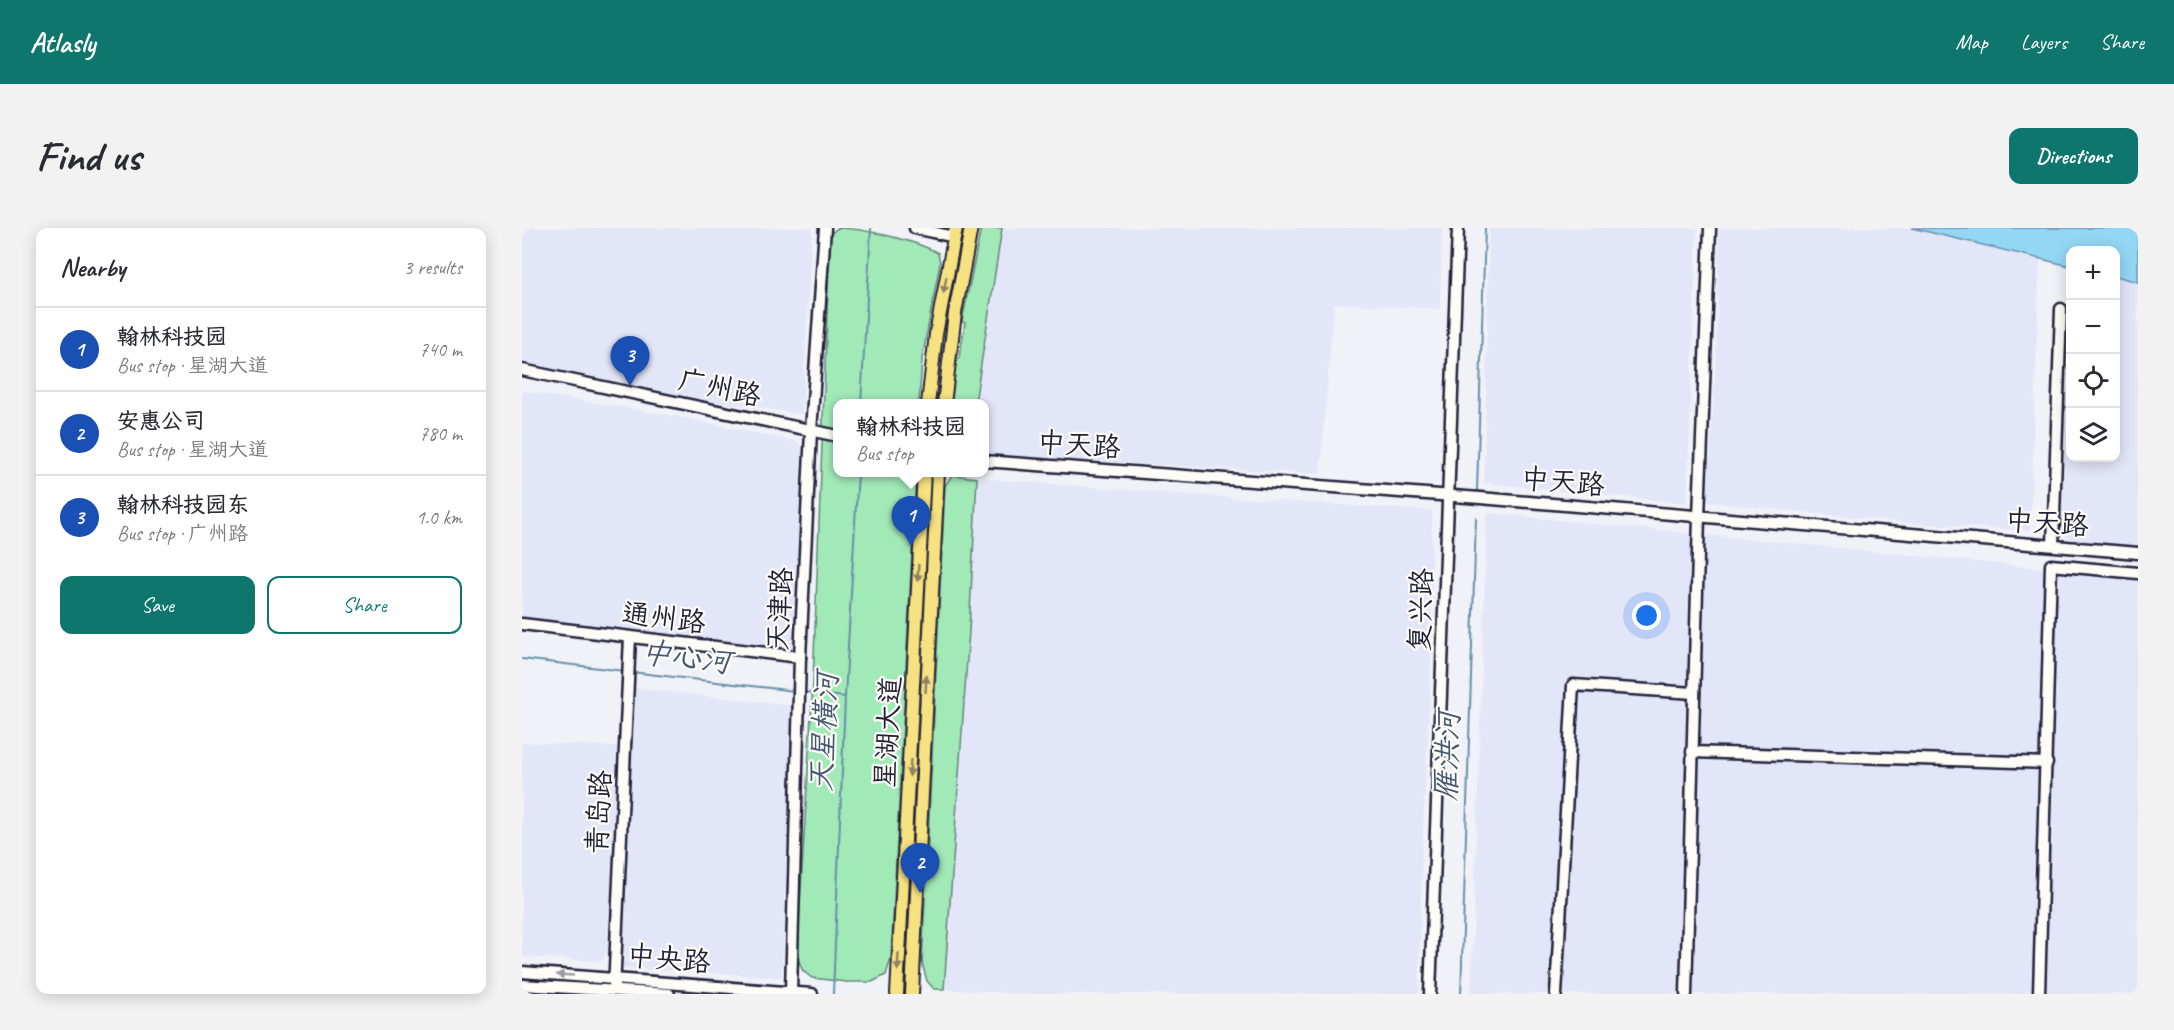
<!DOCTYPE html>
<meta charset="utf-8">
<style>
body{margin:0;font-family:Caveat,"LXGW WenKai TC",sans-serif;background:#f2f2f3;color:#2b2b33}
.controls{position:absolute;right:18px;top:18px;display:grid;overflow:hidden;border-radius:12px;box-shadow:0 3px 15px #0003}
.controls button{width:54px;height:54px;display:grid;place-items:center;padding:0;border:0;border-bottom:2px solid #e1e1e2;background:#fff;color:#2b2b33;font:30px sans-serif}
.you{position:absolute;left:1125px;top:388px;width:21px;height:21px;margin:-15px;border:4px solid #fff;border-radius:50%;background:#1a73e8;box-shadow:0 0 0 9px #1a73e833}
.badge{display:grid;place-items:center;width:39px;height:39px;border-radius:50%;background:#0f766e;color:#fff;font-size:20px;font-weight:700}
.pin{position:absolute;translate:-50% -50px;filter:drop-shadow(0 2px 3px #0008)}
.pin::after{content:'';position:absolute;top:32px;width:21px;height:18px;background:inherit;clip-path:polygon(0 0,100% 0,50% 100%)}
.popup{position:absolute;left:311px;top:171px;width:156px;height:78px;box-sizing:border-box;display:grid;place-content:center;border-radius:12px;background:#fff;filter:drop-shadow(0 2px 4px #0005);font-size:20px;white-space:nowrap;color:#7c7c81}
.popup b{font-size:22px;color:#2b2b33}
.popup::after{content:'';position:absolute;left:50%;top:100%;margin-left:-12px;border:12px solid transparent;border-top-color:#fff}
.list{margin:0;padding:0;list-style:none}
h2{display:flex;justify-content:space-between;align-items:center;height:78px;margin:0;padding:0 24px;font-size:26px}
h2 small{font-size:20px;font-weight:400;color:#7c7c81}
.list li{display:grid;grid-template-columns:39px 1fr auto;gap:18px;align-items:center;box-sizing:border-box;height:84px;padding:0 24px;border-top:2px solid #e1e1e2}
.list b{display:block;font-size:22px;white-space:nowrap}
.list p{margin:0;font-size:20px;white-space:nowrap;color:#7c7c81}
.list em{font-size:20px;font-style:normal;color:#7c7c81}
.actions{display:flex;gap:12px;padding:18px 24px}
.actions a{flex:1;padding:14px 0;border:2px solid #0f766e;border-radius:12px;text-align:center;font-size:21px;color:#0f766e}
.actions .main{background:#0f766e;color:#fff}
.icon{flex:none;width:33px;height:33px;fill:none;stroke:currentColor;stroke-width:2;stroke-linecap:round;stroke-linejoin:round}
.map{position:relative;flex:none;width:1616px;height:766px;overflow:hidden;border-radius:12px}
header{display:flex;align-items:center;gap:36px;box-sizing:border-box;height:84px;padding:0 30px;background:#0f766e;color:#fff}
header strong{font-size:28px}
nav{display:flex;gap:33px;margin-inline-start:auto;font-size:21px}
.intro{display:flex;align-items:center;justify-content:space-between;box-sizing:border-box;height:144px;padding:0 36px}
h1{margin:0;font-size:42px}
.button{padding:15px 27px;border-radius:12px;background:#0f766e;color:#fff;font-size:21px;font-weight:700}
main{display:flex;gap:36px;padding:0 36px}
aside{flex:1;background:#fff;border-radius:12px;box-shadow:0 3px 15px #0003}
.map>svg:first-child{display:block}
.built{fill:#e3e5f9}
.green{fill:#a1e9b7;stroke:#628679;stroke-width:1.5}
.water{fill:#93d7f5;stroke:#668fab;stroke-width:1.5}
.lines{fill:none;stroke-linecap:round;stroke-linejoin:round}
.stream{stroke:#668fab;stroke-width:2}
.minor-casing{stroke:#22223b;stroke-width:15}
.major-casing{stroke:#22223b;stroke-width:16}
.minor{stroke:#fdfcf7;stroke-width:10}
.major{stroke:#f7e281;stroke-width:12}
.oneway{fill:#8c825e}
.oneway2{fill:#9a9aa2}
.labels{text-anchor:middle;stroke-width:4.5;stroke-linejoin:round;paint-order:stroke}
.street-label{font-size:28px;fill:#22223b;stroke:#fdfcf7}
.water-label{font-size:30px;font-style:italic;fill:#445873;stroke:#fdfcf7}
</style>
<header>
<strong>Atlasly</strong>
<nav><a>Map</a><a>Layers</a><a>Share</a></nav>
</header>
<div class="intro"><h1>Find us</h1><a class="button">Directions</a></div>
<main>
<aside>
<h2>Nearby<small>3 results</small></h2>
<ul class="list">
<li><span class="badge" style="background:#1a4fb4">1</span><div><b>翰林科技园</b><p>Bus stop · 星湖大道</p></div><em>740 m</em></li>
<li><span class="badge" style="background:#1a4fb4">2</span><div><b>安惠公司</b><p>Bus stop · 星湖大道</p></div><em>780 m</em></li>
<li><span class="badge" style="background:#1a4fb4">3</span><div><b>翰林科技园东</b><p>Bus stop · 广州路</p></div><em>1.0 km</em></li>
</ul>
<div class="actions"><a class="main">Save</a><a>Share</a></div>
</aside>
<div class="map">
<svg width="1616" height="766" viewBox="0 0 1616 766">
<rect width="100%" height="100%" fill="#f1f2f8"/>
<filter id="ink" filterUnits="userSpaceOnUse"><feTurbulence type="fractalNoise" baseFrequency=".0167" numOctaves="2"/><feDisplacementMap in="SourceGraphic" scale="12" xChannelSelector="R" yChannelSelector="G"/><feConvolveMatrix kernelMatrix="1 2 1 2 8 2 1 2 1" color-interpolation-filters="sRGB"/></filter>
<g filter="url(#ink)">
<g class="built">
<path d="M0 0H290L280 186 190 173 0 135Z"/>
<path d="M480 0H920L918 81 812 75 798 246 463 227 462 176H453Z"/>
<path d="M967 0H1175L1165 275 962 255Z"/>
<path d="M1197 0H1393L1518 30 1508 303 1376 294 1185 274 1194 134Z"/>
<path d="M1548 38V230H1594V48L1616 54V318L1553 312 1544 308 1540 303 1538 295Z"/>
<path d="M0 163 152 188 276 214 280 219 272 421 0 390Z"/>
<path d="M455 250 642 265 910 283 909 437 900 624 897 766H500L422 761 447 403Z"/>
<path d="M965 285 1616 350V766H949Z"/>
<path d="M113 460 271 478 260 749 101 740Z"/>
<path d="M0 514 95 519 86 724 79 733 0 729Z"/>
</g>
<g class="green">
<path d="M316 0C340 0 395 13 416 25L418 35 400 131 397 175 316 176V244L394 245 369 730 364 747 350 754H325L290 750 281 743 275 729 291 454 308 6Z"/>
<path d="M459 0H480L453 175 428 176 433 130 437 131 443 95 440 94Z"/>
<path d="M430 247 455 250 447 403 422 761H412L405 753 400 735 423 258Z"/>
</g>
<path class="water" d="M1390 0H1616V54L1594 48V22H1548V38Z"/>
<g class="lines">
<g class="stream">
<path d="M339 176 349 0"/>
<path d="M955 262 963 0"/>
<path d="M0 431 103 443"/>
<path d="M109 444 273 463"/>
<path d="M282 464 323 469"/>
<path d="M311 766 323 469 336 244"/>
<path d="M939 766 954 290"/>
</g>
<defs>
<g id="minor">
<path d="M393 0 432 9"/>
<path d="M0 142 316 208"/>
<path d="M462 233 958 270 1616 325"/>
<path d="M1531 317 1539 81"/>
<path d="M0 396 278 429"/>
<path d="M1170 524 1525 535"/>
<path d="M0 744 290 766"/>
<path d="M0 757 147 766"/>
<path d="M92 762 108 409"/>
<path d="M269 764 278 429 289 203 303 0"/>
<path d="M908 766 936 0"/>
<path d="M1034 766 1051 457 1172 465"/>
<path d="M1164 766 1177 289 1188 0"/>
<path d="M1517 766 1529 337 1616 345"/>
</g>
<g id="major">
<path d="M406 176 414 106 434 0"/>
<path d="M422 176 433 85 449 0"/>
<path d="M375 766 402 244"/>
<path d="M390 766 416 244"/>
</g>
</defs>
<use href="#minor" class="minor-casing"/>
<use href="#major" class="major-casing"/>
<use href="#minor" class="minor"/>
<use href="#major" class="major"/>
</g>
<defs><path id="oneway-solid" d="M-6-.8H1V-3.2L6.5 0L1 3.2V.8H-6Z" transform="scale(1.5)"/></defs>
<g class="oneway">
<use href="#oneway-solid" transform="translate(423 57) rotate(100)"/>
<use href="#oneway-solid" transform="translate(396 345) rotate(93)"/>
<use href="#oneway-solid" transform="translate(404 456) rotate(-87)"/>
<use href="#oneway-solid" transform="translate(388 540) rotate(93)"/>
<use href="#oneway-solid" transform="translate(376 734) rotate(93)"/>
</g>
<use class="oneway2" href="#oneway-solid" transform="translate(43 747) rotate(-177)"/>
</g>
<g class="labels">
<g class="street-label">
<text transform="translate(198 159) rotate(12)" y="10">广州路</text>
<text transform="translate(557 216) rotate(4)" y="10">中天路</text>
<text transform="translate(1041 253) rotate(5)" y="10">中天路</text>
<text transform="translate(1525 294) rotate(4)" y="10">中天路</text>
<text transform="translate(257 381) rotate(-87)" y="10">天津路</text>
<text transform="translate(898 382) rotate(-88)" y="10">复兴路</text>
<text transform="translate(142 389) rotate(7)" y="10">通州路</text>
<text transform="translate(365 504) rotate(-87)" y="10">星湖大道</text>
<text transform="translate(76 584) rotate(-87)" y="10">青岛路</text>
<text transform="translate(147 730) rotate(5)" y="10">中央路</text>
</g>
<g class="water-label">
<text transform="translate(164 429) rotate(7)" y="10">中心河</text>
<text transform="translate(302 504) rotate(-87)" y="10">天星横河</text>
<text transform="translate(925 528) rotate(-88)" y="10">雁洪河</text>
</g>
</g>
</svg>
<div class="controls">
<button>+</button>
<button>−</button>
<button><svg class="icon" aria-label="locate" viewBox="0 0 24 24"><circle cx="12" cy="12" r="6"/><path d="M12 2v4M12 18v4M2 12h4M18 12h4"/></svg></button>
<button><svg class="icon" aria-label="layers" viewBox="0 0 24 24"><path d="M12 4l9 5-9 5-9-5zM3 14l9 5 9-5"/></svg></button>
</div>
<div class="you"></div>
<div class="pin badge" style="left:389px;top:318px;background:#1a4fb4">1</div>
<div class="popup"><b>翰林科技园</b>Bus stop</div>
<div class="pin badge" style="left:398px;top:665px;background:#1a4fb4">2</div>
<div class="pin badge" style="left:108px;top:158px;background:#1a4fb4">3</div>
</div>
</main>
